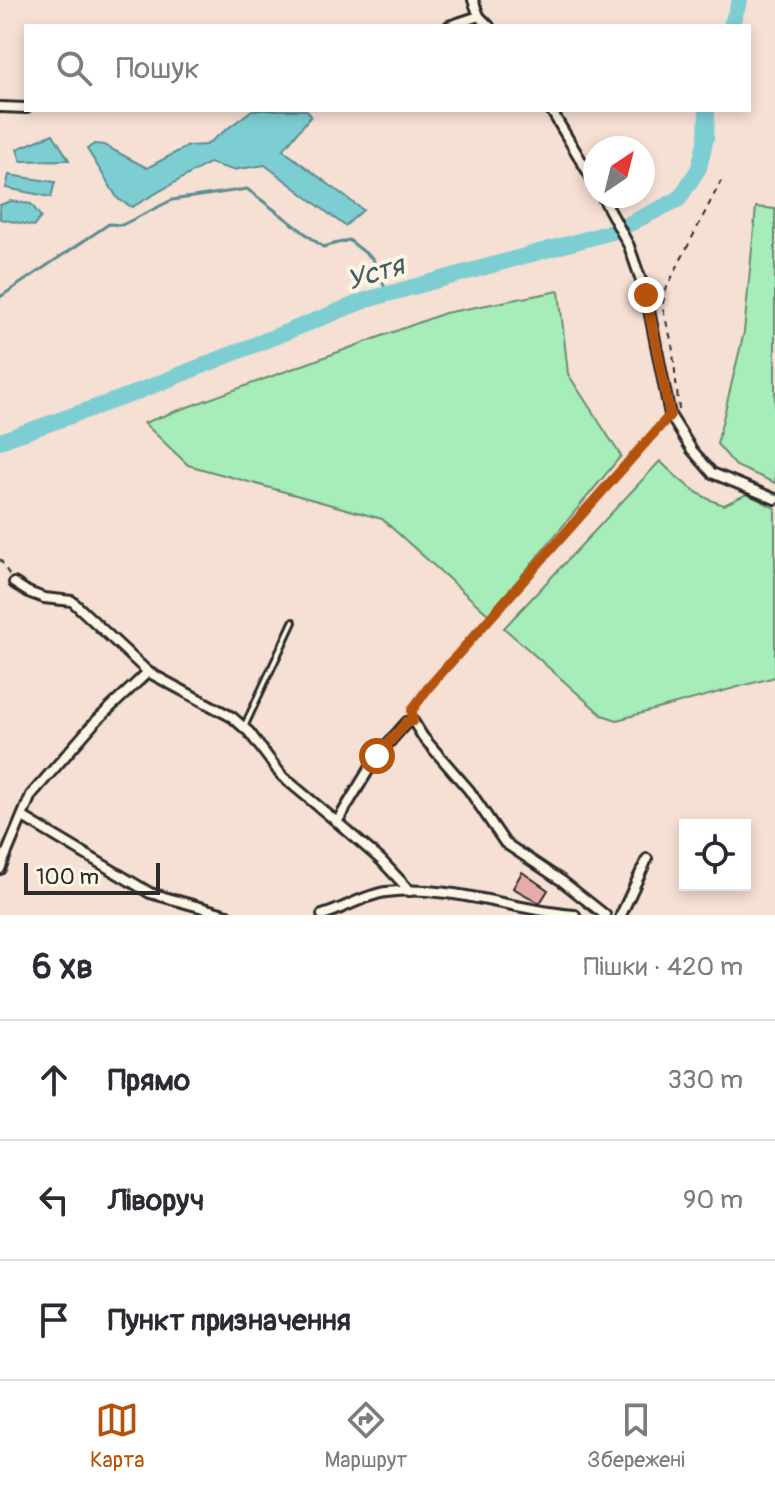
<!DOCTYPE html>
<html lang="uk">
<meta charset="utf-8">
<style>
body{margin:0;font-family:Pangolin,sans-serif;background:#f2f2f3;color:#2b2b33}
.controls{position:absolute;right:24px;bottom:24px;display:grid;overflow:hidden;border-radius:0px;box-shadow:0 4px 12px #0003}
.controls button{width:72px;height:72px;display:grid;place-items:center;padding:0;border:0;border-bottom:2px solid #e1e1e2;background:#fff;color:#2b2b33;font:40px sans-serif}
.compass{position:absolute;left:583px;top:136px;width:72px;height:72px;border-radius:50%;background:#fff;box-shadow:0 4px 12px #0003;rotate:35deg}
.scale{position:absolute;left:24px;bottom:20px;width:136px;box-sizing:border-box;padding-left:8px;border:4px solid #2b2b2b;border-top:0;font-size:22px;line-height:28px;white-space:nowrap;color:#2b2b2b;-webkit-text-stroke:6px #fcf5e5;paint-order:stroke}
.stop{position:absolute;width:24px;height:24px;margin:-18px;border:6px solid #b45309;border-radius:50%;background:#fff}
.stop.end{background:#b45309;border-color:#fff;box-shadow:0 2px 8px #0008}
.list{margin:0;padding:0;list-style:none}
h2{display:flex;justify-content:space-between;align-items:center;height:104px;margin:0;padding:0 32px;font-size:34px}
h2 small{font-size:26px;font-weight:400;color:#7c7c81}
.list li{display:grid;grid-template-columns:52px 1fr auto;gap:24px;align-items:center;box-sizing:border-box;height:120px;padding:0 32px;border-top:2px solid #e1e1e2}
.list b{display:block;font-size:30px;white-space:nowrap}
.list em{font-size:26px;font-style:normal;color:#7c7c81}
.icon{flex:none;width:44px;height:44px;fill:none;stroke:currentColor;stroke-width:2;stroke-linecap:round;stroke-linejoin:round}
.map{position:relative;flex:none;width:775px;height:915px;overflow:hidden}
.search{position:absolute;background:#fff;box-shadow:0 4px 12px #0003;left:24px;right:24px;top:24px;height:88px;display:flex;align-items:center;gap:20px;box-sizing:border-box;padding:0 28px;border-radius:0px;color:#7c7c81;font-size:30px}
.sheet{height:464px;background:#fff}
nav{display:flex;justify-content:space-around;align-items:center;box-sizing:border-box;height:112px;border-top:2px solid #e1e1e2;background:#fff;font-size:22px;color:#7c7c81}
nav a{display:grid;justify-items:center;gap:4px}
nav .on{color:#b45309}
.map>svg:first-child{display:block}
.green{fill:#a6edb9;stroke:#688c72;stroke-width:2}
.water{fill:#7dced3;stroke:#5c8d90;stroke-width:2}
.lines{fill:none;stroke-linecap:round;stroke-linejoin:round}
.stream{stroke:#5c8d90;stroke-width:3}
.river{stroke:#7dced3;stroke-width:16}
.building{fill:#e7aba9;stroke:#2b2b2b;stroke-width:2}
.lane-casing{stroke:#2b2b2b;stroke-width:10}
.street-casing{stroke:#2b2b2b;stroke-width:14}
.path{stroke:#2b2b2b;stroke-width:2;stroke-dasharray:6 6;stroke-linecap:butt}
.lane{stroke:#fcf5e5;stroke-width:4}
.street{stroke:#fcf5e5;stroke-width:8}
.route{stroke:#b45309;stroke-width:10}
.labels{text-anchor:middle;stroke-width:8;stroke-linejoin:round;paint-order:stroke}
.water-label{font-size:28px;font-style:italic;fill:#445c5d;stroke:#fcf5e5}
</style>
<div class="map">
<svg width="775" height="915" viewBox="0 0 775 915">
<rect width="100%" height="100%" fill="#f6dfd3"/>
<filter id="ink" filterUnits="userSpaceOnUse"><feTurbulence type="fractalNoise" baseFrequency=".0125" numOctaves="2"/><feDisplacementMap in="SourceGraphic" scale="16" xChannelSelector="R" yChannelSelector="G"/><feConvolveMatrix kernelMatrix="1 2 1 2 8 2 1 2 1" color-interpolation-filters="sRGB"/></filter>
<g filter="url(#ink)">
<g class="green">
<path d="M756 207 775 209V483L736 466 717 444 744 332Z"/>
<path d="M559 291 568 374 621 456 489 615 382 519 188 465 144 423 445 313Z"/>
<path d="M660 461C678 479 699 498 724 505L747 494 775 508V677L617 720 602 715 504 628Z"/>
</g>
<g class="water">
<path d="M252 110H307L311 116 283 150 363 210 345 226 265 165 233 170 209 163 132 207 118 199 87 149 94 144 104 145 147 168 188 146 206 145Z"/>
<path d="M53 134 69 160 21 161 17 149Z"/>
<path d="M9 175 55 182 51 197 6 188Z"/>
<path d="M11 201 31 204 41 217 34 226 0 219V205Z"/>
</g>
<g class="lines">
<path class="stream" d="M0 297 109 224 122 225 172 200 247 189 323 247 349 240 373 259 388 295"/>
<g class="river">
<path d="M731 26 740 0"/>
<path d="M0 441 127 396 366 300 615 231 679 199 699 168 706 138 707 110"/>
</g>
</g>
<path class="building" d="M522 872 548 890 540 903 513 888Z"/>
<g class="lines">
<defs>
<path id="lane" d="M245 725 293 622"/>
<g id="street">
<path d="M479 16 489 26"/>
<path d="M449 26 479 16 473 0"/>
<path d="M0 107 26 108"/>
<path d="M551 110 595 184"/>
<path d="M602 196 629 246 646 295 670 415 692 450 712 473 775 499"/>
<path d="M14 583 28 592 44 598 72 601 148 672"/>
<path d="M23 817 150 893 228 915"/>
<path d="M0 869 31 795 95 722 148 672 232 717 249 732 282 776 337 822"/>
<path d="M410 891 381 860 337 822 377 756 407 722 413 721 423 737 469 790 505 843 562 881 605 915"/>
<path d="M322 915C344 909 364 895 386 892 451 884 511 910 575 915"/>
<path d="M621 915 647 859"/>
</g>
</defs>
<use href="#lane" class="lane-casing"/>
<use href="#street" class="street-casing"/>
<g class="path">
<path d="M679 410 672 343 662 306 667 287 721 181"/>
<path d="M0 559 10 576"/>
<path d="M412 712 428 688 665 421"/>
</g>
<use href="#lane" class="lane"/>
<use href="#street" class="street"/>
</g>
</g>
<g class="lines" filter="url(#ink)">
<path class="route" d="M377 756 407 722 413 721 412 710 428 688 670 415 646 295"/>
</g>
<g class="labels">
<g class="water-label">
<text transform="translate(375 272) rotate(-17)" y="10">Устя</text>
</g>
</g>
</svg>
<div class="controls">
<button><svg class="icon" aria-label="locate" viewBox="0 0 24 24"><circle cx="12" cy="12" r="6"/><path d="M12 2v4M12 18v4M2 12h4M18 12h4"/></svg></button>
</div>
<svg class="compass" viewBox="-18 -18 36 36"><path d="M0-13l5 13h-10z" fill="#e53935"/><path d="M0 13l5-13h-10z" fill="#7c7c81"/></svg>
<div class="scale">100 m</div>
<div class="stop" style="left:377px;top:756px"></div>
<div class="stop end" style="left:646px;top:295px"></div>
<div class="search"><svg class="icon" aria-label="search" viewBox="0 0 24 24"><circle cx="10" cy="10" r="6"/><path d="M15 15l6 6"/></svg>Пошук</div>
</div>
<section class="sheet">
<h2>6 хв<small>Пішки · 420 m</small></h2>
<ul class="list">
<li><svg class="icon" aria-label="ahead" viewBox="0 0 24 24"><path d="M12 20V5M6 11l6-6 6 6"/></svg><div><b>Прямо</b></div><em>330 m</em></li>
<li><svg class="icon" aria-label="left" viewBox="0 0 24 24"><path d="M17 20v-9H6M10 6l-5 5 5 5"/></svg><div><b>Ліворуч</b></div><em>90 m</em></li>
<li><svg class="icon" aria-label="arrive" viewBox="0 0 24 24"><path d="M6 21V4h12l-3 4 3 4H6"/></svg><div><b>Пункт призначення</b></div></li>
</ul>
</section>
<nav>
<a class="on"><svg class="icon" aria-label="map" viewBox="0 0 24 24"><path d="M3 6l6-2 6 2 6-2v14l-6 2-6-2-6 2zM9 4v14M15 6v14"/></svg>Карта</a>
<a><svg class="icon" aria-label="directions" viewBox="0 0 24 24"><path d="M12 3l9 9-9 9-9-9zM9 14v-3h6M13 9l2 2-2 2"/></svg>Маршрут</a>
<a><svg class="icon" aria-label="saved" viewBox="0 0 24 24"><path d="M7 4h10v16l-5-4-5 4z"/></svg>Збережені</a>
</nav>
